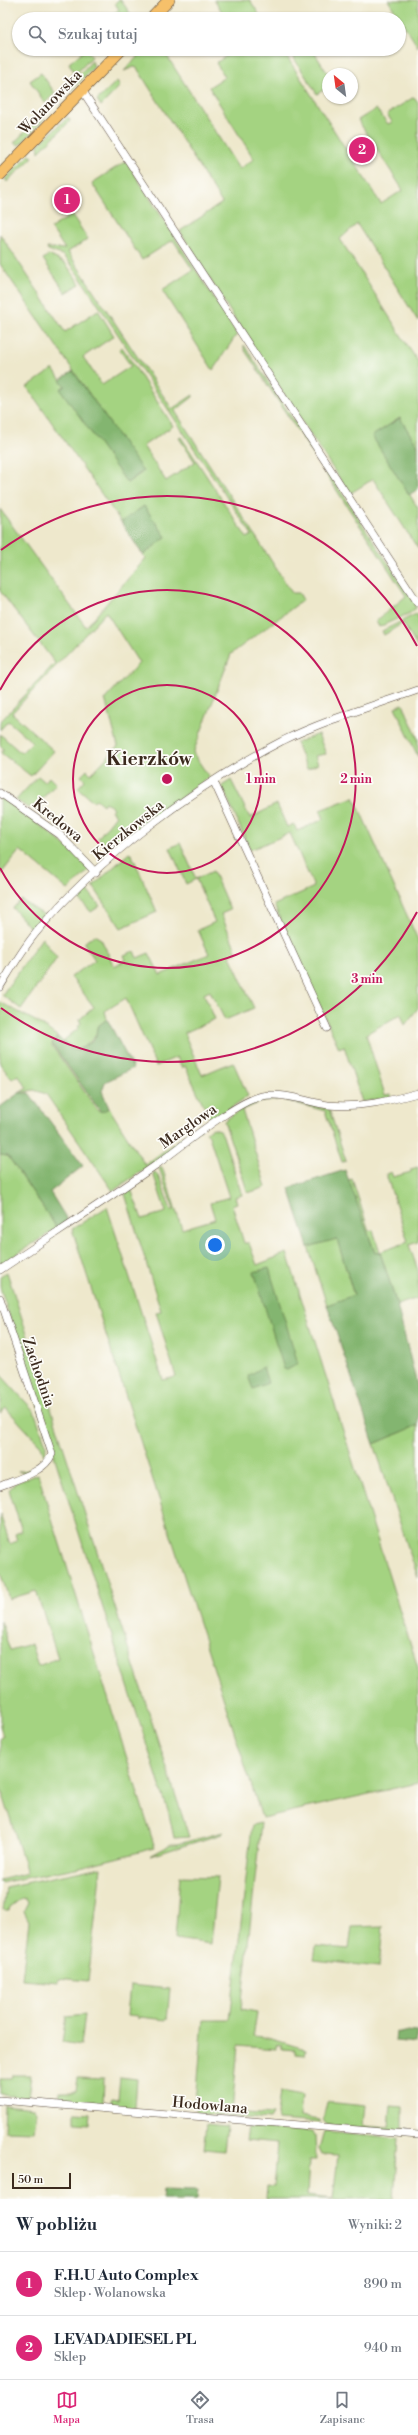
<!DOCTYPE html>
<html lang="pl">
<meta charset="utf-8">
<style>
body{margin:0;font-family:"Libre Bodoni",serif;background:#f6f6f7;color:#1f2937}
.compass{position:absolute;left:322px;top:68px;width:36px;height:36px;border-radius:50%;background:#fff;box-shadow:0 1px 3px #0004;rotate:331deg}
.scale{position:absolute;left:12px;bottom:10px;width:59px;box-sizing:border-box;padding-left:4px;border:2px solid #3b2a1e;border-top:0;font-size:11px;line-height:14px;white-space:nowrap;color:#3b2a1e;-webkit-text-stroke:3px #fdfcf7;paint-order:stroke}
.you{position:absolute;left:215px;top:1245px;width:14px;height:14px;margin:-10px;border:3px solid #fff;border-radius:50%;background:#1a73e8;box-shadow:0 0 0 6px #1a73e833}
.badge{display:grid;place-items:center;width:26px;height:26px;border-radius:50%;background:#db2777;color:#fff;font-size:13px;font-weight:700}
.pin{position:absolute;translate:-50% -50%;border:2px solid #fff;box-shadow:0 1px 4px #0006}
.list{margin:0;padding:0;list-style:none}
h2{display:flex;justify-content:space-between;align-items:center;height:52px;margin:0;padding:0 16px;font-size:17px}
h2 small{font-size:13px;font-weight:400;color:#747a83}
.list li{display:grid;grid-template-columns:26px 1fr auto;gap:12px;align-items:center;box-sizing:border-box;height:64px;padding:0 16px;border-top:1px solid #e0e1e3}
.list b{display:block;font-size:15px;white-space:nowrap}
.list p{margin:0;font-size:13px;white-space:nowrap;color:#747a83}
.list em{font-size:13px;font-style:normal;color:#747a83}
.icon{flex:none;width:22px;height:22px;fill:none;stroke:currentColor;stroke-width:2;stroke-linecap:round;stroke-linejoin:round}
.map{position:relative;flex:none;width:418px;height:2199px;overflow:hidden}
.search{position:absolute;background:#fff;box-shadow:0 1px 3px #0004;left:12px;right:12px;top:12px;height:44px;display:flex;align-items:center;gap:10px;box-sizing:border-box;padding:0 14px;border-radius:22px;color:#747a83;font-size:15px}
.sheet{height:180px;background:#fff}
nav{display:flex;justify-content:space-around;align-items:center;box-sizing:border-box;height:56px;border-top:1px solid #e0e1e3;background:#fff;font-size:11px;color:#747a83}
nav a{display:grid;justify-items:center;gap:2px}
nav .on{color:#db2777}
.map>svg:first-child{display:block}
.green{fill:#a4d381;stroke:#707e50}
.forest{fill:#83b56f;stroke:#5f7046}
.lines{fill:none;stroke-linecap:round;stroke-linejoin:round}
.minor-casing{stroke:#564638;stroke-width:8}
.primary-casing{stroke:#564638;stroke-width:12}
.minor{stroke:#fff;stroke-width:7}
.primary{stroke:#f6c06b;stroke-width:11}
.ring{fill:none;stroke:#c2185b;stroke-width:2}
.labels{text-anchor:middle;stroke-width:3.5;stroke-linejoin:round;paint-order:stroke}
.street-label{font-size:15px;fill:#3b2a1e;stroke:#fdfcf7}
.district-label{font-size:19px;font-weight:bold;fill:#3b2a1e;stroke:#fdfcf7}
.centre{fill:#c2185b;stroke:#fdfcf7;stroke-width:2}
.ring-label{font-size:12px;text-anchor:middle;font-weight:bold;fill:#c2185b;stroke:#fdfcf7;stroke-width:3.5;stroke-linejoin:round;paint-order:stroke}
</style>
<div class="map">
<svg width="418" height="2199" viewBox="0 0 418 2199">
<rect width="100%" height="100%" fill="#fdfcf7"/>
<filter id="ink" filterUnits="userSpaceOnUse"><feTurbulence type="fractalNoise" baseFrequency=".025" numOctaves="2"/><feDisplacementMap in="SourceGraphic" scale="8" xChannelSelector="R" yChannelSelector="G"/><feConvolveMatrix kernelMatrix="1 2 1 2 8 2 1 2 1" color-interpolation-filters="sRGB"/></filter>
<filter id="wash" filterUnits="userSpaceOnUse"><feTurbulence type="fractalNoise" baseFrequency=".012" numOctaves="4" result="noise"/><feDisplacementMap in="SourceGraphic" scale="16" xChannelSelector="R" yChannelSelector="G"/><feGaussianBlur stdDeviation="0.9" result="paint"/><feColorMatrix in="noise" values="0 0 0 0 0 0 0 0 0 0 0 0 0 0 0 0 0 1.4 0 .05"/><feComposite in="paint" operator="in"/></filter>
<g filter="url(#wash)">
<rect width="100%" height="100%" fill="#eee8cc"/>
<g class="green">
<path d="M118 0H121L131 15 128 19H115L112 14 119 10 115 3Z"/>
<path d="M214 0H250L262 19H227Z"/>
<path d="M388 0H418V47Z"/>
<path d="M86 49 92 57 64 86 74 72 69 63Z"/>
<path d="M145 49H175L167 56 239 169 254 159 209 87 225 77 216 63 236 49H282L381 204 403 190 358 120 376 109 388 124 392 122 387 114 414 97 418 102V321L357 224 340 239 418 362V447L400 418 373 436 418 508V549L373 479 351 493 347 490 243 332 180 231 222 203 137 68 134 67 124 71Z"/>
<path d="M288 49H312L328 74V87L317 94Z"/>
<path d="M92 61 94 67 71 90H68L67 88Z"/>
<path d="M41 73 55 93 45 103 30 81Z"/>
<path d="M117 81 120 86 101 106 97 100Z"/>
<path d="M42 114 44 119 22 143 18 145 14 143Z"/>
<path d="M68 117 70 121 39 152 38 145Z"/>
<path d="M29 155 33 157 7 182 5 179Z"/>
<path d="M126 161 237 334 213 370 162 290 193 270 173 240 142 260 92 183Z"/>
<path d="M72 215 88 239 68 252 172 409 193 395V397L175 411 292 593H299L303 600 231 654 193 753 209 777 111 850 98 838 116 815 111 811 113 808 105 802 103 805 96 799 94 802 78 788 85 780 81 776 87 770 91 774 118 746 105 699 139 663 106 612 12 713 54 751 31 776 1 753 4 749 0 745V734L21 753 32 742 8 721 0 730V722L55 663 0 591V509L86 627 146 558 143 555 166 537 144 506 121 522 27 387 53 369 65 386 61 389 127 483 143 472 0 264V234L65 332 98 310 114 336 83 357 102 385 131 366 119 349 122 347 173 426 143 446 166 481 195 462 179 438 181 437 247 538 252 535 71 264 62 255 48 250 47 248 65 249 51 228Z"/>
<path d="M49 255 66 264 80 284 66 293 43 259Z"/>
<path d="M244 345 414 602 416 608 410 613 379 627 376 621 406 596 244 349Z"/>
<path d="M418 613V648L403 623 384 635 382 631Z"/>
<path d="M403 704 418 739V757L395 707Z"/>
<path d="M318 734 326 754 315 756 318 764 307 769 296 743Z"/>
<path d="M38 776 45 782 49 777 56 784 36 805 28 808 16 800Z"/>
<path d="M231 780 250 818 277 804 287 827 294 824 297 831 324 819 320 810 354 797 418 940V1008L405 1025 401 1014 366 1034 385 1095 391 1094V1097L362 1102 344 1046 339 1048 274 905 314 887 290 833 250 850 222 786Z"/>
<path d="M0 797C32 819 63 840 89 870L68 890 20 850 0 875Z"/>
<path d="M180 843 196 879 213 871 230 910 221 914 237 952 230 956 254 1008 225 1020 210 991 204 994 215 1019 184 1033 202 1075 233 1062 248 1096 211 1121 185 1066 182 1068 177 1057 156 1066 126 998 105 1011 107 1019 97 1027 96 1035 86 1046 75 1050 63 1041 79 1028 78 1027 81 1023 79 1020 94 1007 71 977 95 960 84 943 94 935 101 939 114 966 126 960 124 955 134 951 137 958 149 953 160 975 209 954 198 930 215 922 196 879 186 884 170 848Z"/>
<path d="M129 853 132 855 157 912 121 928 93 886Z"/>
<path d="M88 891 100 906 91 912 79 899Z"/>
<path d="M21 900 44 915 31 929 13 908Z"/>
<path d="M42 938 57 958 21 1009 2 995Z"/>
<path d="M0 1002 39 1023 58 1037 53 1041 52 1046 98 1111 109 1108 145 1165 201 1123V1129L113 1191 46 1094 34 1090 19 1093 27 1088 18 1075 12 1079 0 1064Z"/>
<path d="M263 1099 278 1100 261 1102 242 1110 266 1187 248 1193 224 1121 246 1106Z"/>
<path d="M284 1100 329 1109 346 1161 342 1162 325 1111Z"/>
<path d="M213 1128 220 1130 223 1136 242 1195 235 1197 237 1203 232 1205 244 1243H249L257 1265 287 1253 418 1668V1783L262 1818 72 1229 107 1207 163 1380 176 1377 156 1312 161 1311 125 1194 131 1189 142 1219 166 1212 153 1173 155 1172 158 1175 171 1210H174L159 1168 162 1167 182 1229 215 1219 210 1203 229 1197 209 1136 206 1132Z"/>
<path d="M0 1155 8 1156 57 1228 0 1265Z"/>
<path d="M418 1167V1242L409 1245 418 1270V1298L397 1305 380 1252 375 1253 348 1180 352 1179 369 1231 373 1230 380 1252 408 1242 386 1174 391 1172 393 1177 411 1172V1169Z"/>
<path d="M337 1238 354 1296 327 1305 308 1247Z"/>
<path d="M7 1272 189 1837 174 1838 169 1814 0 1287V1276Z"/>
<path d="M0 1374 34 1411 46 1444 45 1461 25 1473 18 1471C28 1472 40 1466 45 1457L41 1446 6 1408 0 1413Z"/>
<path d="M418 1425V1578L374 1444Z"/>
<path d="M38 1474 155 1848 80 1867 0 1883V1880L27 1873 0 1785V1738L3 1736 0 1727V1621L10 1650 31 1644 38 1666 58 1658 36 1591 9 1599 0 1571V1514L10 1544 17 1541 15 1534 22 1531 9 1490 15 1483Z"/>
<path d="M261 1823 241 2010 257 2013 253 2036C272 2037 288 2045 306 2049L305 2055 295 2054V2050L282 2049V2046L277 2045V2049L238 2046 232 2112 272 2115 269 2120 195 2113 203 2020H230L252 1825Z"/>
<path d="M223 1832 222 1834 150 1856 172 1844H178Z"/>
<path d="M101 1867 88 1981 58 1978V1982L22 1979 29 1921 24 1911 28 1903 26 1899 22 1898 10 1907 9 1910H3L6 1887Z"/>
<path d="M180 1876 218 1877 211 1944 175 1939Z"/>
<path d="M383 1926 379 1967 314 1960 316 1946 349 1949 352 1927Z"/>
<path d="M130 1985 170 1989 167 2020 140 2017 138 2019V2016L127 2015Z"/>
<path d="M85 2014 81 2045 62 2042 66 2016Z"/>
<path d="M12 2075H31L28 2097 0 2095V2078H11Z"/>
<path d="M120 2077 137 2079 135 2108 111 2106 109 2104 111 2099 118 2100Z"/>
<path d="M78 2078 104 2079 103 2105 59 2101 60 2091H76Z"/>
<path d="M280 2091 302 2095 300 2117 319 2120V2123L278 2120 277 2115Z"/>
<path d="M327 2102 365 2106 363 2125 389 2127 391 2105 403 2106V2128H409L408 2131 327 2125 323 2120Z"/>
<path d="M5 2105 35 2108 37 2111 34 2132 4 2131Z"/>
<path d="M75 2112 90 2113 89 2124 75 2123Z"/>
<path d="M207 2124 227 2126 224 2151 204 2149Z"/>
<path d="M248 2127 313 2132 315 2135 316 2160H309L307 2196 333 2199 338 2156 322 2155 319 2149 323 2134 325 2131 398 2138 394 2199H266L267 2186 274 2187 278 2143 246 2140Z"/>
</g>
<g class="forest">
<path d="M73 371 143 471 127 483 60 389 65 386 60 380Z"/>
<path d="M400 418 418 447V489L409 495 372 436Z"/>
<path d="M144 506 166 537 143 555 121 522Z"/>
<path d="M107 1019 133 1068 105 1082 102 1091 109 1108 101 1112 52 1044 58 1037 70 1048 78 1050 93 1041 96 1035 97 1027Z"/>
<path d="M19 1093H29L83 1166 50 1192 68 1221 57 1228 8 1156 0 1155V1107Z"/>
<path d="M345 1170 375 1253 380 1252 397 1305 418 1389V1425L374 1444 327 1305 354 1295 337 1239 308 1247 289 1188Z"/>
<path d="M269 1268 297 1360 296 1365 287 1370 284 1369 254 1272Z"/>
<path d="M263 1367 268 1383 253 1389 248 1376Z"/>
<path d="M396 2031 418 2033 416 2043 395 2041Z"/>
<path d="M163 2189 197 2190 196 2199H162Z"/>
</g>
</g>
<g filter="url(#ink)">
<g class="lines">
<defs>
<g id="minor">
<path d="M82 90 418 603"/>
<path d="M214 782 327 1028"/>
<path d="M0 793 60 835 96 873"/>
<path d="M0 987C11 969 22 950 35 934 97 858 195 786 282 741 325 720 373 706 418 690"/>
<path d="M0 1270C52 1235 105 1201 156 1165 181 1147 235 1102 262 1096 283 1092 308 1102 328 1105 360 1108 388 1101 418 1093"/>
<path d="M0 1298 52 1454C45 1472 17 1479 0 1486"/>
<path d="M0 2100 418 2135"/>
</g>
<g id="primary">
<path d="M151 19 169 0"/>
<path d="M0 175 122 49"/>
</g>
</defs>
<use href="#minor" class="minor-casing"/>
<use href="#primary" class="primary-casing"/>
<use href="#minor" class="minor"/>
<use href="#primary" class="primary"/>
</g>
</g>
<g class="ring">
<circle cx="167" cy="779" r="94"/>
<path d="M0 690A189 189 0 1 1 0 868"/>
<path d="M417 912A283 283 0 0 1 1 1008M1 550A283 283 0 0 1 417 646"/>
</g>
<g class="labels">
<g class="street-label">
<text transform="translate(50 102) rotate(-46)" y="5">Wolanowska</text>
<text transform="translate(58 820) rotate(39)" y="5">Kredowa</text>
<text transform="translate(128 830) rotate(-39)" y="5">Kierzkowska</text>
<text transform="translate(188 1126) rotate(-35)" y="5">Marglowa</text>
<text transform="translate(39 1372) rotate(71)" y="5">Zachodnia</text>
<text transform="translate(210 2105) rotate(5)" y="5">Hodowlana</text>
</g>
<g class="district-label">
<text x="149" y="765">Kierzków</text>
</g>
</g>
<circle cx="167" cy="779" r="6" class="centre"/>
<g class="ring-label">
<text x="261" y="783">1 min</text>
<text x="356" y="783">2 min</text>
<text x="367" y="983">3 min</text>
</g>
</svg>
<svg class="compass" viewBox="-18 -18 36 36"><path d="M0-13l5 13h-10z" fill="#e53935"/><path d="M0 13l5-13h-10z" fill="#747a83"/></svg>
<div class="scale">50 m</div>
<div class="you"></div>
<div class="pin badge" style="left:67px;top:200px">1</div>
<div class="pin badge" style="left:362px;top:150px">2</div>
<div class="search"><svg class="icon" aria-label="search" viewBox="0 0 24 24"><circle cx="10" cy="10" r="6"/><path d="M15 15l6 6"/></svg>Szukaj tutaj</div>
</div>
<section class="sheet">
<h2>W pobliżu<small>Wyniki: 2</small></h2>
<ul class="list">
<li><span class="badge">1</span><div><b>F.H.U Auto Complex</b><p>Sklep · Wolanowska</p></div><em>890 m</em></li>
<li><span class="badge">2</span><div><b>LEVADADIESEL PL</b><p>Sklep</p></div><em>940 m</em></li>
</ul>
</section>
<nav>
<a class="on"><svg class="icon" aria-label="map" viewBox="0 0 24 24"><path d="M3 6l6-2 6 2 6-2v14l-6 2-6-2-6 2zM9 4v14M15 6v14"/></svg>Mapa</a>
<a><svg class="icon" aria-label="directions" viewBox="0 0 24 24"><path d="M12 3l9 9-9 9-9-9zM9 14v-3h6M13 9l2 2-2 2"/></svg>Trasa</a>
<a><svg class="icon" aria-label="saved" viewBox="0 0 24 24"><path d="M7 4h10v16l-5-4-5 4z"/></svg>Zapisane</a>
</nav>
